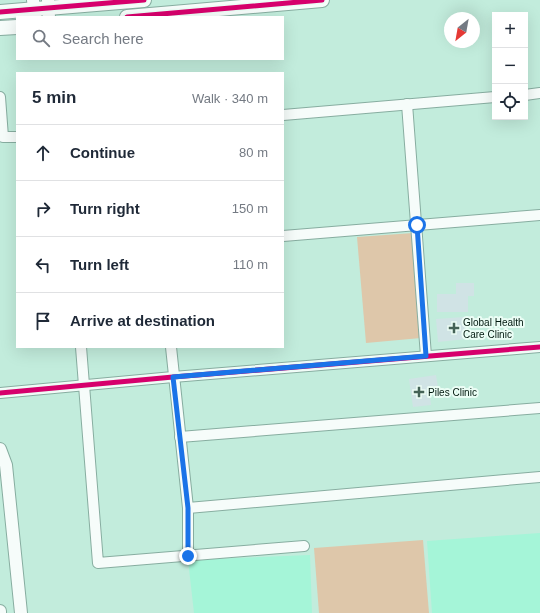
<!DOCTYPE html>
<meta charset="utf-8">
<style>
body{margin:0;font-family:Arial,sans-serif;background:#f2f2f3;color:#1f2937}
.controls{position:absolute;right:12px;top:12px;display:grid;overflow:hidden;border-radius:0px;box-shadow:0 4px 16px #0002}
.controls button{width:36px;height:36px;display:grid;place-items:center;padding:0;border:0;border-bottom:1px solid #e0e1e3;background:#fff;color:#1f2937;font:20px sans-serif}
.compass{position:absolute;left:444px;top:12px;width:36px;height:36px;border-radius:50%;background:#fff;box-shadow:0 4px 16px #0002;rotate:211deg}
.stop{position:absolute;width:12px;height:12px;margin:-9px;border:3px solid #1a73e8;border-radius:50%;background:#fff}
.stop.end{background:#1a73e8;border-color:#fff;box-shadow:0 1px 4px #0008}
.list{margin:0;padding:0;list-style:none}
h2{display:flex;justify-content:space-between;align-items:center;height:52px;margin:0;padding:0 16px;font-size:17px}
h2 small{font-size:13px;font-weight:400;color:#747a83}
.list li{display:grid;grid-template-columns:26px 1fr auto;gap:12px;align-items:center;box-sizing:border-box;height:56px;padding:0 16px;border-top:1px solid #e0e1e3}
.list b{display:block;font-size:15px;white-space:nowrap}
.list em{font-size:13px;font-style:normal;color:#747a83}
.icon{flex:none;width:22px;height:22px;fill:none;stroke:currentColor;stroke-width:2;stroke-linecap:round;stroke-linejoin:round}
.map{position:relative;flex:none;width:540px;height:613px;overflow:hidden}
.search{position:absolute;background:#fff;box-shadow:0 4px 16px #0002;left:16px;top:16px;width:268px;height:44px;display:flex;align-items:center;gap:10px;box-sizing:border-box;padding:0 14px;border-radius:0px;color:#747a83;font-size:15px}
.panel{position:absolute;background:#fff;box-shadow:0 4px 16px #0002;left:16px;top:72px;width:268px;height:276px;border-radius:0px}
.map>svg:first-child{display:block}
.built{fill:#a5f5d8}
.green{fill:#dec7aa}
.building{fill:#d0e3e5}
.lines{fill:none;stroke-linecap:round;stroke-linejoin:round}
.minor-casing{stroke:#87ada0;stroke-width:12}
.tertiary-casing{stroke:#87ada0;stroke-width:14}
.secondary-casing{stroke:#87ada0;stroke-width:16}
.minor{stroke:#f6fcfa;stroke-width:10}
.tertiary{stroke:#f6fcfa;stroke-width:12}
.secondary{stroke:#f6fcfa;stroke-width:14}
.cycleway-casing{stroke:#ebfdf5;stroke-width:8}
.cycleway{stroke:#d6006c;stroke-width:5}
.route{stroke:#1a73e8;stroke-width:5}
.poi-dot{fill:#446256;stroke:#ebfdf5;stroke-width:1.5}
.labels{text-anchor:middle;stroke-width:4;stroke-linejoin:round;paint-order:stroke}
.poi-label{font-size:10px;fill:#00180e;stroke:#ebfdf5;text-anchor:start}
</style>
<div class="map">
<svg width="540" height="613" viewBox="0 0 540 613">
<rect width="100%" height="100%" fill="#c2ecdc"/>
<g class="built">
<path d="M540 533V613H432L427 541Z"/>
<path d="M310 555 312 613H194L188 560Z"/>
</g>
<g class="green">
<path d="M413 233 421 338 366 343 357 237Z"/>
<path d="M423 540 429 613H319L314 548Z"/>
</g>
<g class="building">
<path d="M456 283H474V296H468V312H437V294H456Z"/>
<path d="M464 317 466 339 438 342 436 319Z"/>
<path d="M436 375 438 387 429 388 431 405 413 407 409 379Z"/>
</g>
<g class="lines">
<defs>
<g id="minor">
<path d="M525 95 540 93"/>
<path d="M0 97 3 137H17"/>
<path d="M407 104 426 356"/>
<path d="M283 115 495 97"/>
<path d="M283 236 540 215"/>
<path d="M81 347 98 563 304 546"/>
<path d="M171 347 188 508V556"/>
<path d="M0 393 173 377 540 347"/>
<path d="M180 437 540 408"/>
<path d="M188 508 540 477"/>
</g>
<g id="tertiary">
<path d="M33 0 35 17"/>
<path d="M48 0 49 17"/>
<path d="M0 449 6 465 21 613"/>
<path d="M0 611V613"/>
</g>
<g id="secondary">
<path d="M0 12 144 0"/>
<path d="M127 17 322 0"/>
<path d="M0 28 17 27"/>
</g>
</defs>
<use href="#minor" class="minor-casing"/>
<use href="#tertiary" class="tertiary-casing"/>
<use href="#secondary" class="secondary-casing"/>
<use href="#minor" class="minor"/>
<use href="#tertiary" class="tertiary"/>
<use href="#secondary" class="secondary"/>
<defs>
<g id="cycleway">
<path d="M0 12 144 0"/>
<path d="M127 17 322 0"/>
<path d="M0 393 173 377 540 347"/>
</g>
</defs>
<use href="#cycleway" class="cycleway-casing"/>
<use href="#cycleway" class="cycleway"/>
</g>
<g class="lines">
<path class="route" d="M188 556V508L173 377 426 356 417 225"/>
</g>
<g class="poi-dot">
<path d="M452 322h4v4h4v4h-4v4h-4v-4h-4v-4h4z"/>
<path d="M417 386h4v4h4v4h-4v4h-4v-4h-4v-4h4z"/>
</g>
<g class="labels">
<g class="poi-label">
<text x="463" y="326">Global Health<tspan x="463" dy="12">Care Clinic</tspan></text>
<text x="428" y="396">Piles Clinic</text>
</g>
</g>
</svg>
<div class="controls">
<button>+</button>
<button>−</button>
<button><svg class="icon" aria-label="locate" viewBox="0 0 24 24"><circle cx="12" cy="12" r="6"/><path d="M12 2v4M12 18v4M2 12h4M18 12h4"/></svg></button>
</div>
<svg class="compass" viewBox="-18 -18 36 36"><path d="M0-13l5 13h-10z" fill="#e53935"/><path d="M0 13l5-13h-10z" fill="#747a83"/></svg>
<div class="stop" style="left:417px;top:225px"></div>
<div class="stop end" style="left:188px;top:556px"></div>
<div class="search"><svg class="icon" aria-label="search" viewBox="0 0 24 24"><circle cx="10" cy="10" r="6"/><path d="M15 15l6 6"/></svg>Search here</div>
<section class="panel">
<h2>5 min<small>Walk · 340 m</small></h2>
<ul class="list">
<li><svg class="icon" aria-label="ahead" viewBox="0 0 24 24"><path d="M12 20V5M6 11l6-6 6 6"/></svg><div><b>Continue</b></div><em>80 m</em></li>
<li><svg class="icon" aria-label="right" viewBox="0 0 24 24"><path d="M7 20v-9h11M14 6l5 5-5 5"/></svg><div><b>Turn right</b></div><em>150 m</em></li>
<li><svg class="icon" aria-label="left" viewBox="0 0 24 24"><path d="M17 20v-9H6M10 6l-5 5 5 5"/></svg><div><b>Turn left</b></div><em>110 m</em></li>
<li><svg class="icon" aria-label="arrive" viewBox="0 0 24 24"><path d="M6 21V4h12l-3 4 3 4H6"/></svg><div><b>Arrive at destination</b></div></li>
</ul>
</section>
</div>
